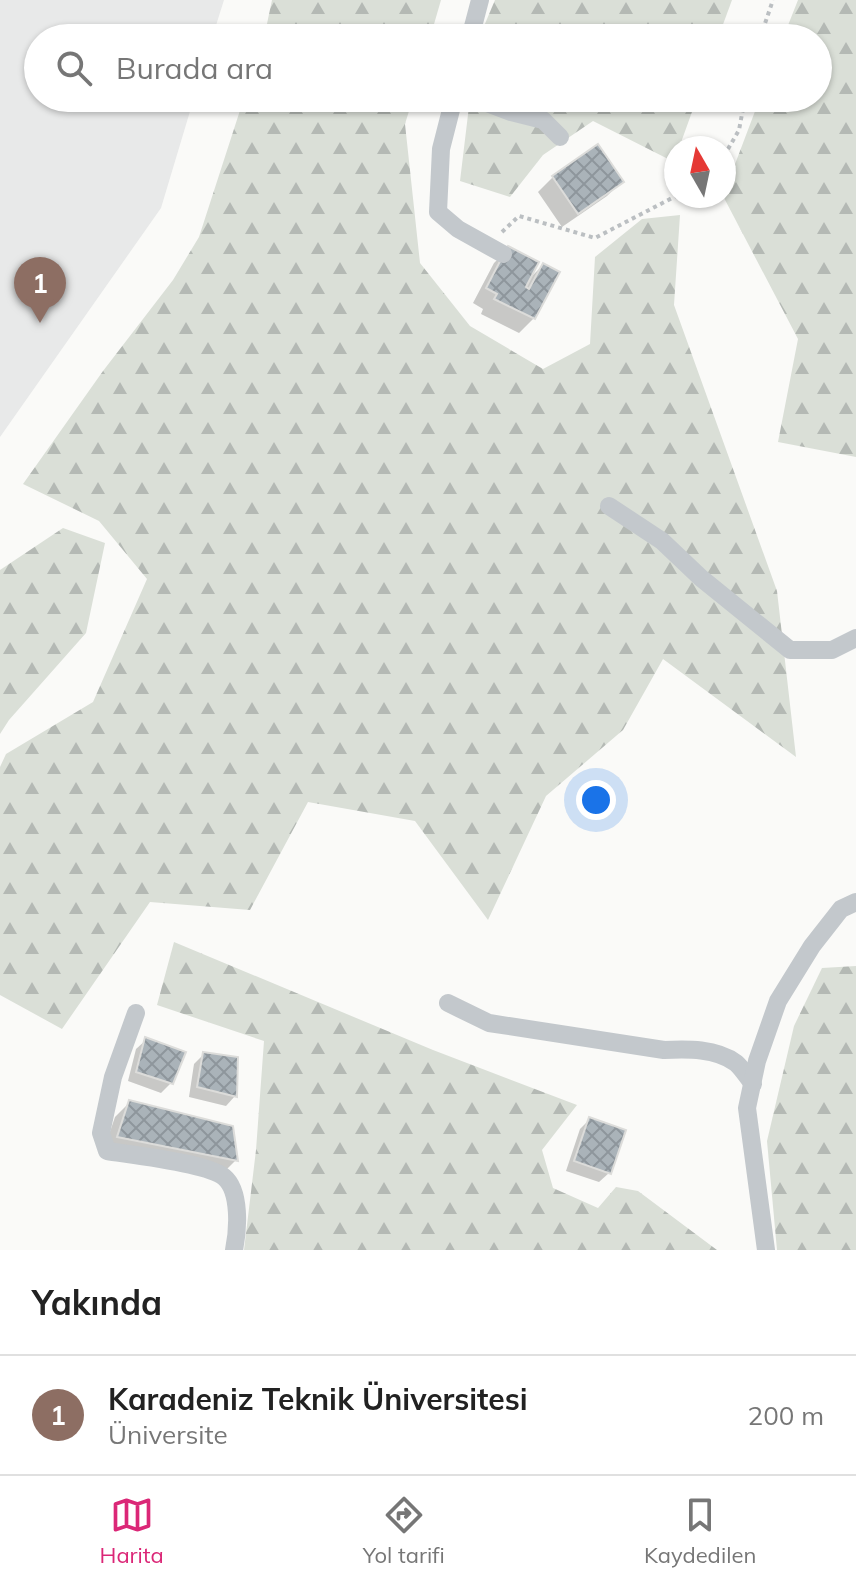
<!DOCTYPE html>
<html lang="tr">
<meta charset="utf-8">
<style>
body{margin:0;font-family:Mulish,sans-serif;background:#f6f6f6;color:#222}
.compass{position:absolute;left:664px;top:136px;width:72px;height:72px;border-radius:50%;background:#fff;box-shadow:0 2px 6px #0004;rotate:351deg}
.you{position:absolute;left:596px;top:800px;width:28px;height:28px;margin:-20px;border:6px solid #fff;border-radius:50%;background:#1a73e8;box-shadow:0 0 0 12px #1a73e833}
.badge{display:grid;place-items:center;width:52px;height:52px;border-radius:50%;background:#db2777;color:#fff;font-size:26px;font-weight:700}
.pin{position:absolute;translate:-50% -66px;filter:drop-shadow(0 2px 4px #0008)}
.pin::after{content:'';position:absolute;top:42px;width:28px;height:24px;background:inherit;clip-path:polygon(0 0,100% 0,50% 100%)}
.list{margin:0;padding:0;list-style:none}
h2{display:flex;justify-content:space-between;align-items:center;height:104px;margin:0;padding:0 32px;font-size:34px}
h2 small{font-size:26px;font-weight:400;color:#767676}
.list li{display:grid;grid-template-columns:52px 1fr auto;gap:24px;align-items:center;box-sizing:border-box;height:120px;padding:0 32px;border-top:2px solid #e0e0e0}
.list b{display:block;font-size:30px;white-space:nowrap}
.list p{margin:0;font-size:26px;white-space:nowrap;color:#767676}
.list em{font-size:26px;font-style:normal;color:#767676}
.icon{flex:none;width:44px;height:44px;fill:none;stroke:currentColor;stroke-width:2;stroke-linecap:round;stroke-linejoin:round}
.map{position:relative;flex:none;width:856px;height:1250px;overflow:hidden}
.search{position:absolute;background:#fff;box-shadow:0 2px 6px #0004;left:24px;right:24px;top:24px;height:88px;display:flex;align-items:center;gap:20px;box-sizing:border-box;padding:0 28px;border-radius:44px;color:#767676;font-size:30px}
.sheet{height:224px;background:#fff}
nav{display:flex;justify-content:space-around;align-items:center;box-sizing:border-box;height:112px;border-top:2px solid #e0e0e0;background:#fff;font-size:22px;color:#767676}
nav a{display:grid;justify-items:center;gap:4px}
nav .on{color:#db2777}
.map>svg:first-child{display:block}
.built{fill:#e8e9e9}
.forest{fill:url(#forest-firs)}
.shadow{fill:#0003}
.building{fill:url(#building-cross-hatch);stroke:#dcdcda;stroke-width:2}
.lines{fill:none;stroke-linecap:round;stroke-linejoin:round}
.path{stroke:#bbbfc2;stroke-width:4;stroke-dasharray:4 4;stroke-linecap:butt}
.street{stroke:#c3c8cc;stroke-width:18}
</style>
<div class="map">
<svg width="856" height="1250" viewBox="0 0 856 1250">
<defs>
<pattern id="forest-firs" width="22" height="20" patternUnits="userSpaceOnUse" patternTransform="scale(2)"><rect width="22" height="20" fill="#dadfd7"/><path d="M5 1l3.5 6h-7zM16 11l3.5 6h-7z" fill="#b4b9b4"/></pattern>
<pattern id="building-cross-hatch" width="8" height="8" patternUnits="userSpaceOnUse" patternTransform="scale(2)"><rect width="8" height="8" fill="#aab3b9"/><path d="M0 0l8 8M0 8l8-8" fill="none" stroke="#8e969c"/></pattern>
</defs>
<rect width="100%" height="100%" fill="#fafaf8"/>
<path class="built" d="M0 0H224L212 38H38V98H194L161 208 0 437Z"/>
<g class="forest">
<path d="M272 0H441L430 38H264Z"/>
<path d="M495 0H732L718 38H479Z"/>
<path d="M798 0H856V457L778 442 798 339 723 196 760 98H818V38H783Z"/>
<path d="M244 98H413L405 124 420 263 470 326 543 369 590 344 595 257 642 219 680 215 674 305 777 591 796 757 663 659 623 730 546 796 488 920 415 821 308 802 250 910 150 902 62 1029 0 995V767L6 754 93 702 147 579 99 521 23 484 103 371 173 280 199 237Z"/>
<path d="M470 98H697L679 148H676L674 162 593 121 543 155 510 197 460 181Z"/>
<path d="M63 528 105 543 86 633 9 720 0 734V570Z"/>
<path d="M174 942 433 1050 577 1105 542 1150 553 1188 598 1208 616 1187 638 1191 717 1250H244L256 1150 264 1041 157 1005Z"/>
<path d="M856 966V1250H777L767 1141 794 1026 822 968Z"/>
</g>
<g class="shadow">
<path d="M553 177 622 181 607 196 562 227 538 192Z"/>
<path d="M508 249 528 280 543 265 534 318 519 333 481 314 483 309 473 303 494 263Z"/>
<path d="M146 1040 171 1083 161 1093 128 1081 136 1049Z"/>
<path d="M204 1054 235 1096 226 1106 189 1097 194 1064Z"/>
<path d="M130 1102 236 1160 221 1175 103 1152 115 1117Z"/>
<path d="M590 1119 609 1173 599 1182 566 1171 580 1129Z"/>
</g>
<g class="building">
<path d="M598 144 624 182 578 214 552 176Z"/>
<path d="M508 246 539 262 526 287 529 289 543 263 560 272 535 319 494 299 497 294 486 288Z"/>
<path d="M145 1037 186 1052 173 1084 136 1072Z"/>
<path d="M203 1052 238 1057 237 1097 197 1087Z"/>
<path d="M129 1100 233 1126 238 1161 117 1137Z"/>
<path d="M589 1117 626 1130 611 1174 574 1161Z"/>
</g>
<g class="lines">
<g class="path">
<path d="M760 38 773 0"/>
<path d="M724 156 739 130 745 98"/>
<path d="M502 232 519 216 595 238 676 196"/>
</g>
<g class="street">
<path d="M470 38 480 0"/>
<path d="M454 98 441 149 438 212 458 229 503 254"/>
<path d="M474 98 511 112 543 120 560 137"/>
<path d="M609 506 662 541 701 578 790 650H832L856 638"/>
<path d="M448 1003 489 1023 664 1050C687 1049 716 1048 736 1063 742 1068 748 1078 753 1084"/>
<path d="M136 1013 113 1077 101 1133 107 1151C133 1155 207 1163 224 1177 241 1191 238 1231 234 1250"/>
<path d="M766 1250 747 1108 757 1061 778 1001 812 946 841 909 856 902"/>
</g>
</g>
</svg>
<svg class="compass" viewBox="-18 -18 36 36"><path d="M0-13l5 13h-10z" fill="#e53935"/><path d="M0 13l5-13h-10z" fill="#767676"/></svg>
<div class="you"></div>
<div class="pin badge" style="left:40px;top:323px;background:#8d6e63">1</div>
<div class="search"><svg class="icon" aria-label="search" viewBox="0 0 24 24"><circle cx="10" cy="10" r="6"/><path d="M15 15l6 6"/></svg>Burada ara</div>
</div>
<section class="sheet">
<h2>Yakında<small></small></h2>
<ul class="list">
<li><span class="badge" style="background:#8d6e63">1</span><div><b>Karadeniz Teknik Üniversitesi</b><p>Üniversite</p></div><em>200 m</em></li>
</ul>
</section>
<nav>
<a class="on"><svg class="icon" aria-label="map" viewBox="0 0 24 24"><path d="M3 6l6-2 6 2 6-2v14l-6 2-6-2-6 2zM9 4v14M15 6v14"/></svg>Harita</a>
<a><svg class="icon" aria-label="directions" viewBox="0 0 24 24"><path d="M12 3l9 9-9 9-9-9zM9 14v-3h6M13 9l2 2-2 2"/></svg>Yol tarifi</a>
<a><svg class="icon" aria-label="saved" viewBox="0 0 24 24"><path d="M7 4h10v16l-5-4-5 4z"/></svg>Kaydedilen</a>
</nav>
